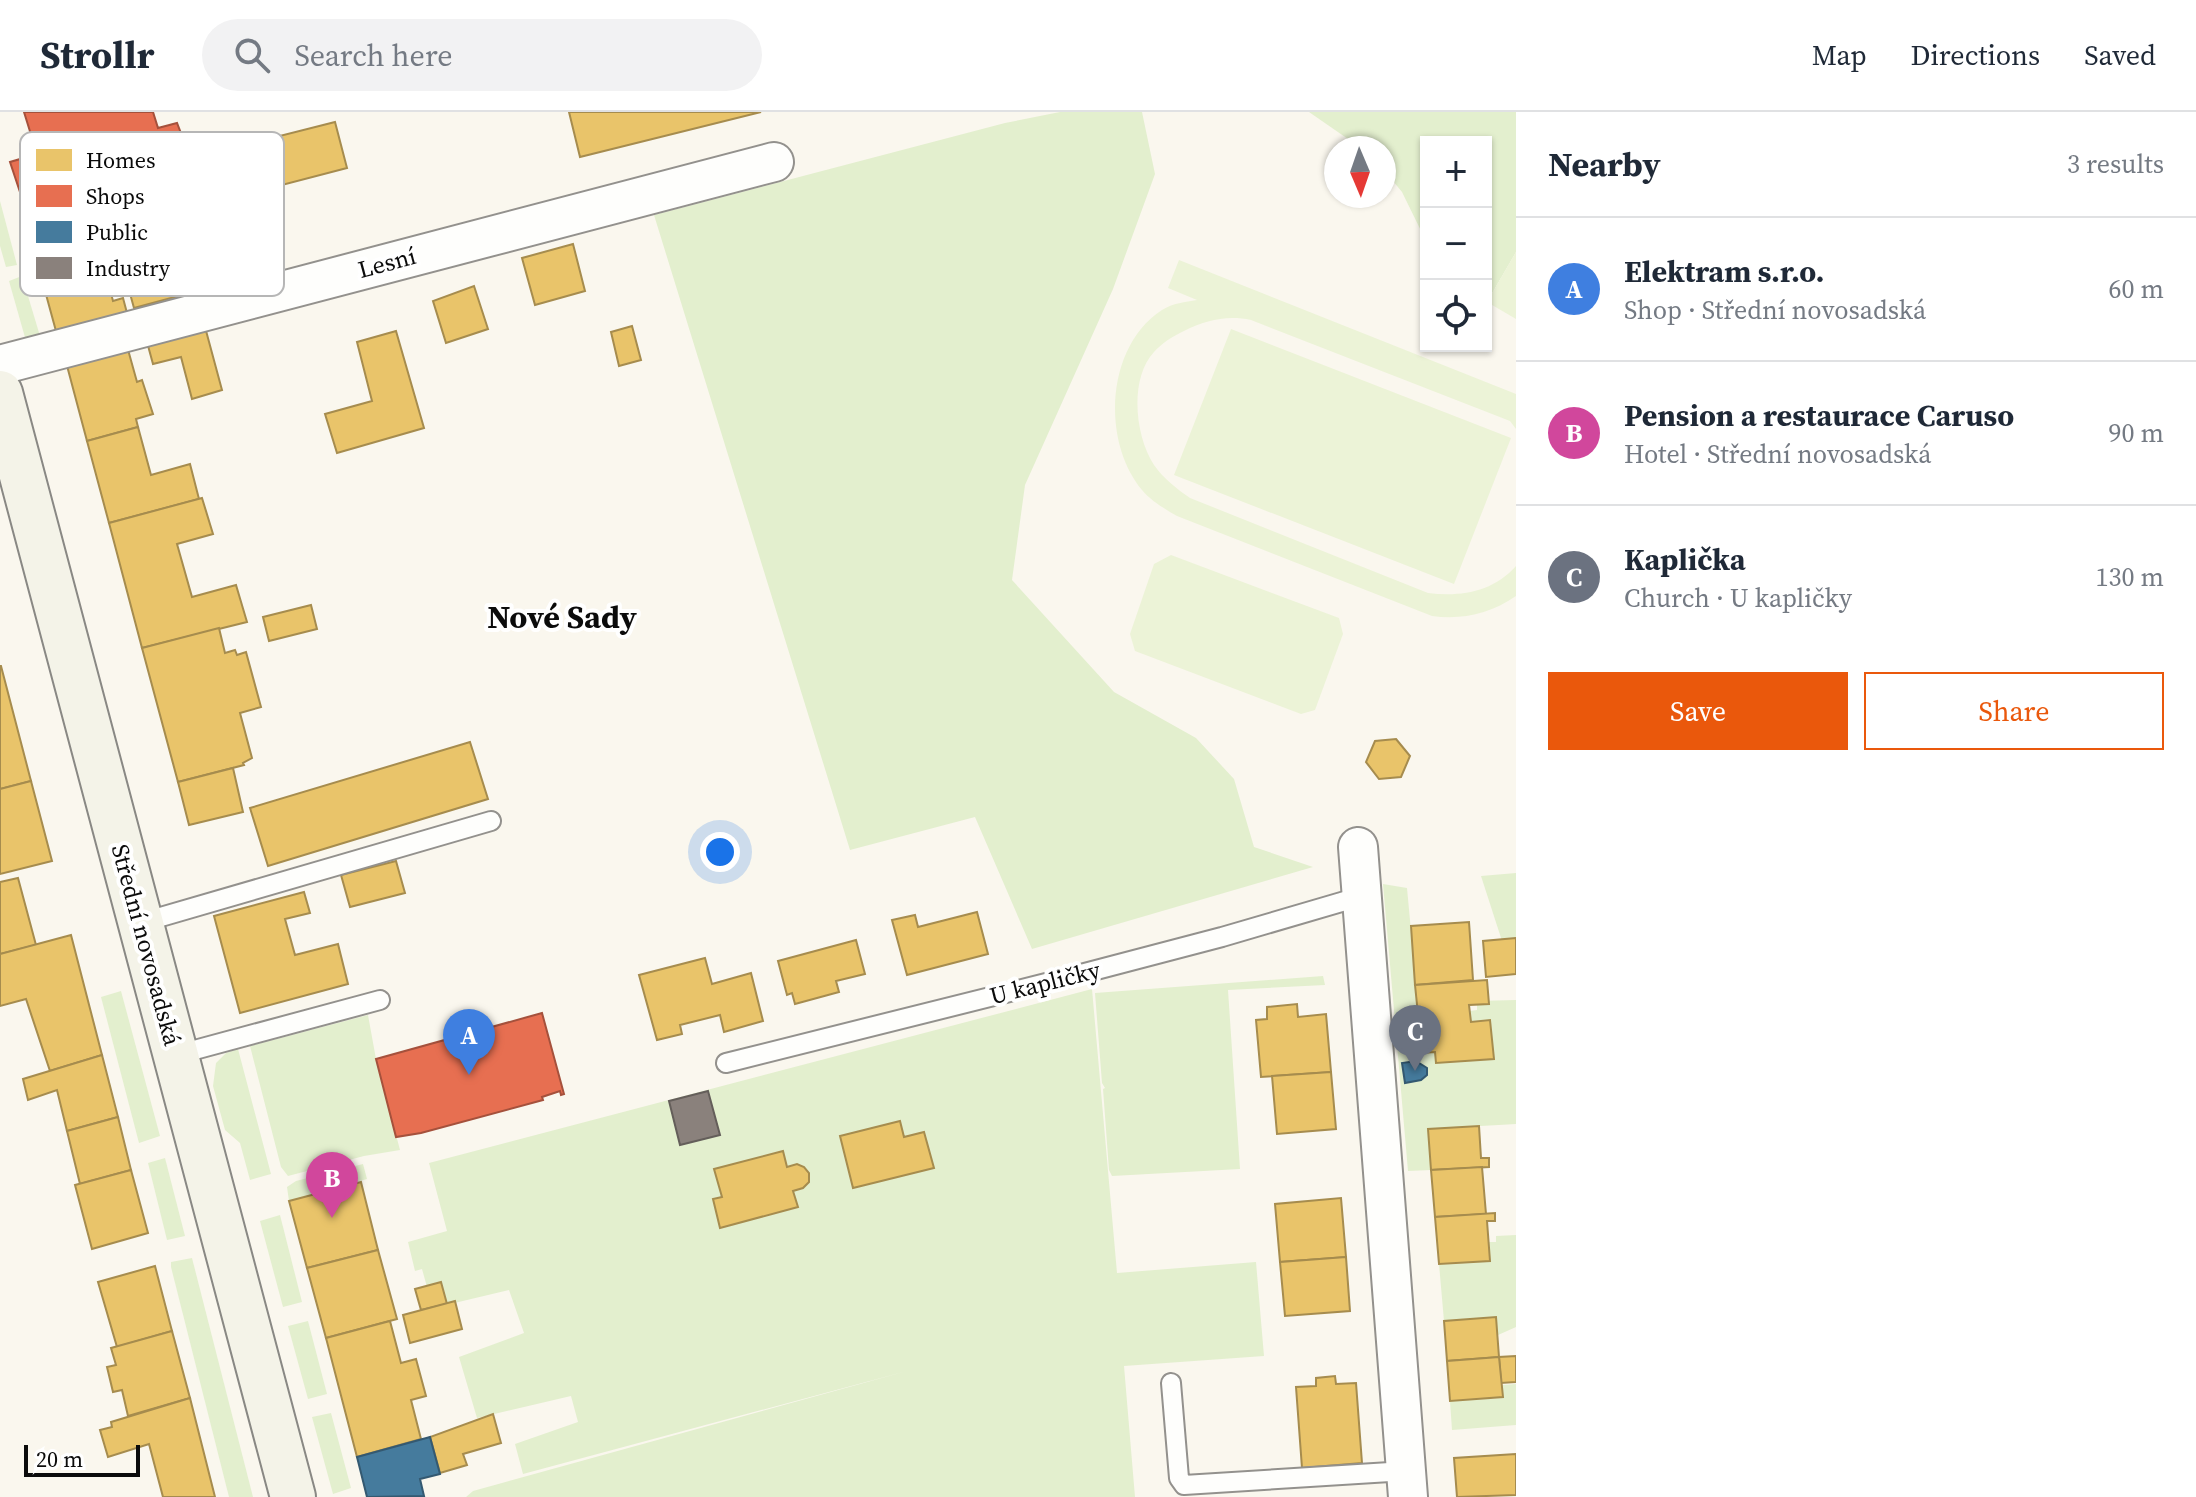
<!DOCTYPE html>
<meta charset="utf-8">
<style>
body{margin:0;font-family:"Source Serif 4",serif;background:#f2f2f3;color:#1f2937}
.controls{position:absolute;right:24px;top:24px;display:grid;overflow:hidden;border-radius:0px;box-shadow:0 2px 6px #0004}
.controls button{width:72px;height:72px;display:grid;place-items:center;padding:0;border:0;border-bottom:2px solid #e0e1e3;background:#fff;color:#1f2937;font:40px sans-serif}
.compass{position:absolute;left:1324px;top:24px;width:72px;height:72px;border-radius:50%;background:#fff;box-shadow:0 2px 6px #0004;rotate:178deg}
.scale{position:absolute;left:24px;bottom:20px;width:116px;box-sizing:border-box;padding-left:8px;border:4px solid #0b0b0b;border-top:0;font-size:22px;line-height:28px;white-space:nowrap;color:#0b0b0b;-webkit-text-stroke:6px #fff;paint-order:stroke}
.you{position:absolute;left:720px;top:740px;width:28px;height:28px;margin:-20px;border:6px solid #fff;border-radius:50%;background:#1a73e8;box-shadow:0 0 0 12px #1a73e833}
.badge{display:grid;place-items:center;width:52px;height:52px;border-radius:50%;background:#ea580c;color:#fff;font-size:26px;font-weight:700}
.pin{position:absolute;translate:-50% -66px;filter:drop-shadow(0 2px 4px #0008)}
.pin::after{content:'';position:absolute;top:42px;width:28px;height:24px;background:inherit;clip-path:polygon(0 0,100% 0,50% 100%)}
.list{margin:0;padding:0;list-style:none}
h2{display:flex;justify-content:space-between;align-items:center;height:104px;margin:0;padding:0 32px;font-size:34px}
h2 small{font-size:26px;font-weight:400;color:#747a83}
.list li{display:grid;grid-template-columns:52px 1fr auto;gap:24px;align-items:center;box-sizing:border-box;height:144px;padding:0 32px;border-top:2px solid #e0e1e3}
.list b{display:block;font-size:30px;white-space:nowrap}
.list p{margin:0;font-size:26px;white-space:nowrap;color:#747a83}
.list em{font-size:26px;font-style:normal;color:#747a83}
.actions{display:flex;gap:16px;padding:24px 32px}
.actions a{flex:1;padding:18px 0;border:2px solid #ea580c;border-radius:0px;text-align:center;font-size:28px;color:#ea580c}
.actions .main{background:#ea580c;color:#fff}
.icon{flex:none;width:44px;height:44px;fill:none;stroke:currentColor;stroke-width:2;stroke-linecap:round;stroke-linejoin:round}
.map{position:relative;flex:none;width:1516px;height:1385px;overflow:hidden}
header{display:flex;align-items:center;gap:48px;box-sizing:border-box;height:112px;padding:0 40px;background:#fff;border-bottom:2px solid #e0e1e3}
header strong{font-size:38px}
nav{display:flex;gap:44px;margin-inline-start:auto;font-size:28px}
.search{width:560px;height:72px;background:#f2f2f3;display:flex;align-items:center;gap:20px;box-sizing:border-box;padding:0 28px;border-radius:44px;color:#747a83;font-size:30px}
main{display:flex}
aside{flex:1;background:#fff}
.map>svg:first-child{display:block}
.green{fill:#e3efce}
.pitch{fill:#ecf3d7}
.homes{fill:#e9c46a;stroke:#a68c4e;stroke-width:2}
.shops{fill:#e76f51;stroke:#a5513c;stroke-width:2}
.public{fill:#457b9d;stroke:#345971;stroke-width:2}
.industry{fill:#8a817c;stroke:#645e5a;stroke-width:2}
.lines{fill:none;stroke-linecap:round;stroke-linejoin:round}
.service-casing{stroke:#93918d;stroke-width:22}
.minor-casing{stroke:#93918d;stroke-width:42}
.secondary-casing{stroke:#898884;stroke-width:48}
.service{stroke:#fefefc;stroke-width:18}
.minor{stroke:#fefefc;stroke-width:38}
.secondary{stroke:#f4f3e8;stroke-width:44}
.labels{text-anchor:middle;stroke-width:8;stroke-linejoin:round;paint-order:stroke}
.street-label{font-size:24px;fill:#0b0b0b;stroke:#fff}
.district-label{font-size:32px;font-weight:bold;fill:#0b0b0b;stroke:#fff}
.key{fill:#fff;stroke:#b6b6b6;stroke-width:2}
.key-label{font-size:22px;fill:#0b0b0b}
</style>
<header>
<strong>Strollr</strong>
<div class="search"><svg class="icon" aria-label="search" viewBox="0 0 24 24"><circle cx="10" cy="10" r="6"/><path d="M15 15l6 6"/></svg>Search here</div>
<nav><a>Map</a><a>Directions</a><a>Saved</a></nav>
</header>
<main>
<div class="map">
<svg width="1516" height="1385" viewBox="0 0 1516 1385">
<rect width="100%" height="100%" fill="#faf7ee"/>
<g class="green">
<path d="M1060 0H1142L1155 62 1113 177 1025 373 1012 468 1114 580 1196 626 1234 667 1254 735 1313 755 1032 837 975 705 850 738 654 103 1005 11Z"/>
<path d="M1309 0H1516V140L1487 190 1486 30H1426V129L1402 80 1384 58V36H1361Z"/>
<path d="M0 89 17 153 6 155 0 134Z"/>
<path d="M22 164 40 224 26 229 9 169Z"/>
<path d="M1516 761V829H1502L1481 764Z"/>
<path d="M1383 772 1407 776 1420 916 1471 912 1470 899 1477 898V889L1516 888V1012L1428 1017 1431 1058 1408 1059Z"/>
<path d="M1323 864 1325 873 1228 878 1240 1057 1112 1064 1109 1058 1103 977 1105 976 1102 971 1095 881Z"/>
<path d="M1092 877 1117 1161 1256 1150 1264 1244 1124 1254 1135 1385H466L473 1379 907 1259 523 1362 515 1332 578 1310 571 1284 477 1306 459 1245 524 1221 509 1178 446 1193 427 1175 422 1157 415 1159 408 1130 447 1119 429 1051Z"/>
<path d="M121 879 160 1024 139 1031 101 885Z"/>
<path d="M368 903 376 947 400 1038 364 1044 288 1064 281 1055 250 934Z"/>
<path d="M238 937 271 1062 250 1068 240 1031 225 1018 213 974 216 951 226 941Z"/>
<path d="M165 1046 185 1124 167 1128 148 1051Z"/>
<path d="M363 1052 367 1067 289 1089 287 1075 296 1069Z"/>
<path d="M280 1103 302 1190 283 1195 260 1109Z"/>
<path d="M1516 1123V1215L1498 1223 1496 1205 1444 1209 1439 1152 1490 1149 1489 1130H1496V1124Z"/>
<path d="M192 1146 253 1385H229L171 1155V1150Z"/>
<path d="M308 1209 327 1282 308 1287 288 1214Z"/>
<path d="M1516 1272V1313L1452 1318 1450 1289 1502 1286V1273Z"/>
<path d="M331 1301 351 1376 333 1382 312 1305Z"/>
</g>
<g class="pitch">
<path d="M1516 140V207L1487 190Z"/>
<path d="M1179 148 1516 282V317L1510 309 1251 208C1227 203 1206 208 1184 219 1173 224 1162 231 1154 240 1129 267 1135 324 1154 353 1163 366 1177 377 1190 386L1428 481C1461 485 1493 480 1516 454V484C1490 502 1462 508 1432 504L1177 404C1165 397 1151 389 1142 378 1101 329 1106 234 1162 198 1173 191 1185 190 1197 188L1168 176Z"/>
<path d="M1231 217 1511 326 1454 472 1174 363Z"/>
<path d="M1171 443 1339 506 1343 522 1315 598 1301 602 1135 539 1130 522 1154 452Z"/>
</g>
<g class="homes">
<path d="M569 0H761L580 45Z"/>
<path d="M335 10 347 56 197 95 192 79 94 102 87 73Z"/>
<path d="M84 76 113 189 123 186 127 201 56 219 21 91Z"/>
<path d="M573 132 585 179 535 193 522 146Z"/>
<path d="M221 152 227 171 134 196 129 178Z"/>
<path d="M474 174 488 217 446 231 433 189Z"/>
<path d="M632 214 641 248 619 254 611 220Z"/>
<path d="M205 215 222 278 192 287 181 245 153 252 147 230Z"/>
<path d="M396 219 424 316 337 341 325 302 372 289 357 230Z"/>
<path d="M127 234 137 270 142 268 153 302 136 307 138 315 87 329 66 250Z"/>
<path d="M138 315 151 363 190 352 199 387 109 411 87 329Z"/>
<path d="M202 386 213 422 177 432 192 485 236 473 247 510 142 536 109 411Z"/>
<path d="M311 493 317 517 269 529 263 505Z"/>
<path d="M219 516 225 541 235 538 237 543 246 540 261 595 240 601 252 646 243 651 244 653 178 670 142 536Z"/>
<path d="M1 554 31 669 0 677V554Z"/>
<path d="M1396 627 1410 644 1401 665 1379 667 1366 650 1375 629Z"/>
<path d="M470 630 488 687 268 754 250 696Z"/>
<path d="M233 656 243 700 189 713 178 670Z"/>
<path d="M31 669 52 749 0 762V677Z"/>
<path d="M396 749 405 781 350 795 341 763Z"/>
<path d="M18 766 36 833 0 842V770Z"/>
<path d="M304 780 310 801 285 807 295 843 338 832 348 872 240 901 214 804Z"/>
<path d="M977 800 988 842 907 863 892 808 915 803 918 815Z"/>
<path d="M1469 810 1473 868 1415 873 1411 814Z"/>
<path d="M71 823 102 943 50 959 26 887 0 894V842Z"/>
<path d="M1516 826V862L1486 865 1483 829Z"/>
<path d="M856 828 865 862 836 869 839 880 795 892 792 881 787 883 778 849Z"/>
<path d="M705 846 712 872 751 861 763 909 724 920 720 903 680 913 682 922 657 928 639 863Z"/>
<path d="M1487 868 1489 892 1469 893 1471 910 1490 908 1494 947 1436 951 1435 940 1422 941 1415 873Z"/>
<path d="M1297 892 1298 905 1326 902 1331 960 1261 965 1256 908 1267 907V895Z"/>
<path d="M102 943 118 1005 67 1019 57 978 28 988 23 967Z"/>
<path d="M1331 960 1336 1017 1277 1022 1272 964Z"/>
<path d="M118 1005 131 1058 80 1072 67 1019Z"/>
<path d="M900 1009 904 1025 924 1020 934 1056 853 1076 840 1024Z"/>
<path d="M1479 1014 1481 1046H1489V1055L1431 1058 1428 1017Z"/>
<path d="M783 1039 787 1055 797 1052 804 1055 809 1061V1070L803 1076 793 1079 798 1095 720 1116 713 1087 722 1085 714 1057Z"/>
<path d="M1482 1055 1486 1102 1435 1105 1431 1058Z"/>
<path d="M131 1058 148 1121 92 1137 75 1073Z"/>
<path d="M361 1070 378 1138 307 1156 289 1089Z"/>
<path d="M1341 1086 1346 1145 1280 1150 1275 1092Z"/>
<path d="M1495 1101V1109H1487L1490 1149 1439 1152 1435 1105Z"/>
<path d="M378 1138 397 1207 326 1226 307 1156Z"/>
<path d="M1346 1145 1350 1199 1285 1204 1280 1150Z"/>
<path d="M155 1154 172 1219 117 1235 98 1170Z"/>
<path d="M441 1170 447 1192 421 1198 415 1177Z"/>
<path d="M455 1189 462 1217 410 1231 403 1203Z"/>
<path d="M1496 1205 1499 1245 1447 1249 1444 1209Z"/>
<path d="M390 1209 401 1251 416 1247 426 1284 411 1288 421 1327 357 1345 326 1226Z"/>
<path d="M172 1219 190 1286 128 1304 122 1278 113 1280 107 1255 116 1253 111 1236Z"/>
<path d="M1516 1244V1270L1501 1271 1499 1245Z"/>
<path d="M1499 1245 1503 1285 1450 1289 1447 1249Z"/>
<path d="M1335 1264 1336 1272 1356 1271 1362 1351 1302 1356 1296 1275 1316 1274V1266Z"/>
<path d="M190 1286 215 1385H163L149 1332 108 1345 100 1318 112 1315 111 1310Z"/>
<path d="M493 1302 501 1331 463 1342 467 1353 440 1361 430 1325Z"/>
<path d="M1516 1342V1383L1457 1385 1454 1346Z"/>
</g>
<g class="shops">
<path d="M24 0H153L158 16 177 11 191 47 23 89 10 50 37 42Z"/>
<path d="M542 901 564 982 561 983 560 979 542 985 543 988 421 1021 396 1025 376 947Z"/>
</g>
<g class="public">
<path d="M1416 949 1427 956V963L1421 968 1405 971 1402 951Z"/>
<path d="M430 1325 440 1362 420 1367 424 1384 367 1385 357 1345Z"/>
</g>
<path class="industry" d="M708 979 720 1023 680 1033 669 989Z"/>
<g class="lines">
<defs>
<g id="service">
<path d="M140 811 491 709"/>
<path d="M176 943 380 888"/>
<path d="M726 951 1058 868 1222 825 1362 784"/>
<path d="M1171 1271 1179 1366 1184 1373 1406 1359"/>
</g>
<g id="minor">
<path d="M0 253 774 50"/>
<path d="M1358 735 1408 1385"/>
</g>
<path id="secondary" d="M0 281 293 1385"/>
</defs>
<use href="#service" class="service-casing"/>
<use href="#minor" class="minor-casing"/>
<use href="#secondary" class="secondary-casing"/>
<use href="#service" class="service"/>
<use href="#minor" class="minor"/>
<use href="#secondary" class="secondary"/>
</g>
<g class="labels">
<g class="street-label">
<text transform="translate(387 151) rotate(-15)" y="8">Lesní</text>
<text transform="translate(146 833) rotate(75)" y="8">Střední novosadská</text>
<text transform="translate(1045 871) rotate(-14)" y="8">U kapličky</text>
</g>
<g class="district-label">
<text x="562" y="516">Nové Sady</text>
</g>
</g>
<rect x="20" y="20" width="264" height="164" rx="12" class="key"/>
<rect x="36" y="37" width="36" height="22" fill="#e9c46a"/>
<rect x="36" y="73" width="36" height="22" fill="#e76f51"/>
<rect x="36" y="109" width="36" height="22" fill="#457b9d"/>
<rect x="36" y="145" width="36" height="22" fill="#8a817c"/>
<g class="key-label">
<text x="86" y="56">Homes</text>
<text x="86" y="92">Shops</text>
<text x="86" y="128">Public</text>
<text x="86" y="164">Industry</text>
</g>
</svg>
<div class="controls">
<button>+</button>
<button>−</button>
<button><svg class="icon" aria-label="locate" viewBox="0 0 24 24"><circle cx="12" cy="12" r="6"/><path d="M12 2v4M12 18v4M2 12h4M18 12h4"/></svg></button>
</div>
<svg class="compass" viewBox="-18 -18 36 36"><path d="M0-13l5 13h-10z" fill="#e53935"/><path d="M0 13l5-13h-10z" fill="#747a83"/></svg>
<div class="scale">20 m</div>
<div class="you"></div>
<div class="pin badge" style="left:469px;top:963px;background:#3f7fe0">A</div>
<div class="pin badge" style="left:332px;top:1106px;background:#d1479c">B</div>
<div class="pin badge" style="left:1415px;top:959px;background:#6b7280">C</div>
</div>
<aside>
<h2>Nearby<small>3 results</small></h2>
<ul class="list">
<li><span class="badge" style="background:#3f7fe0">A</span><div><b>Elektram s.r.o.</b><p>Shop · Střední novosadská</p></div><em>60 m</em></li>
<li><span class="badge" style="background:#d1479c">B</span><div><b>Pension a restaurace Caruso</b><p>Hotel · Střední novosadská</p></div><em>90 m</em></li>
<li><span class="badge" style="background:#6b7280">C</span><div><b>Kaplička</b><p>Church · U kapličky</p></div><em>130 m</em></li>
</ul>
<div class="actions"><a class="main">Save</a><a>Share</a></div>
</aside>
</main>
